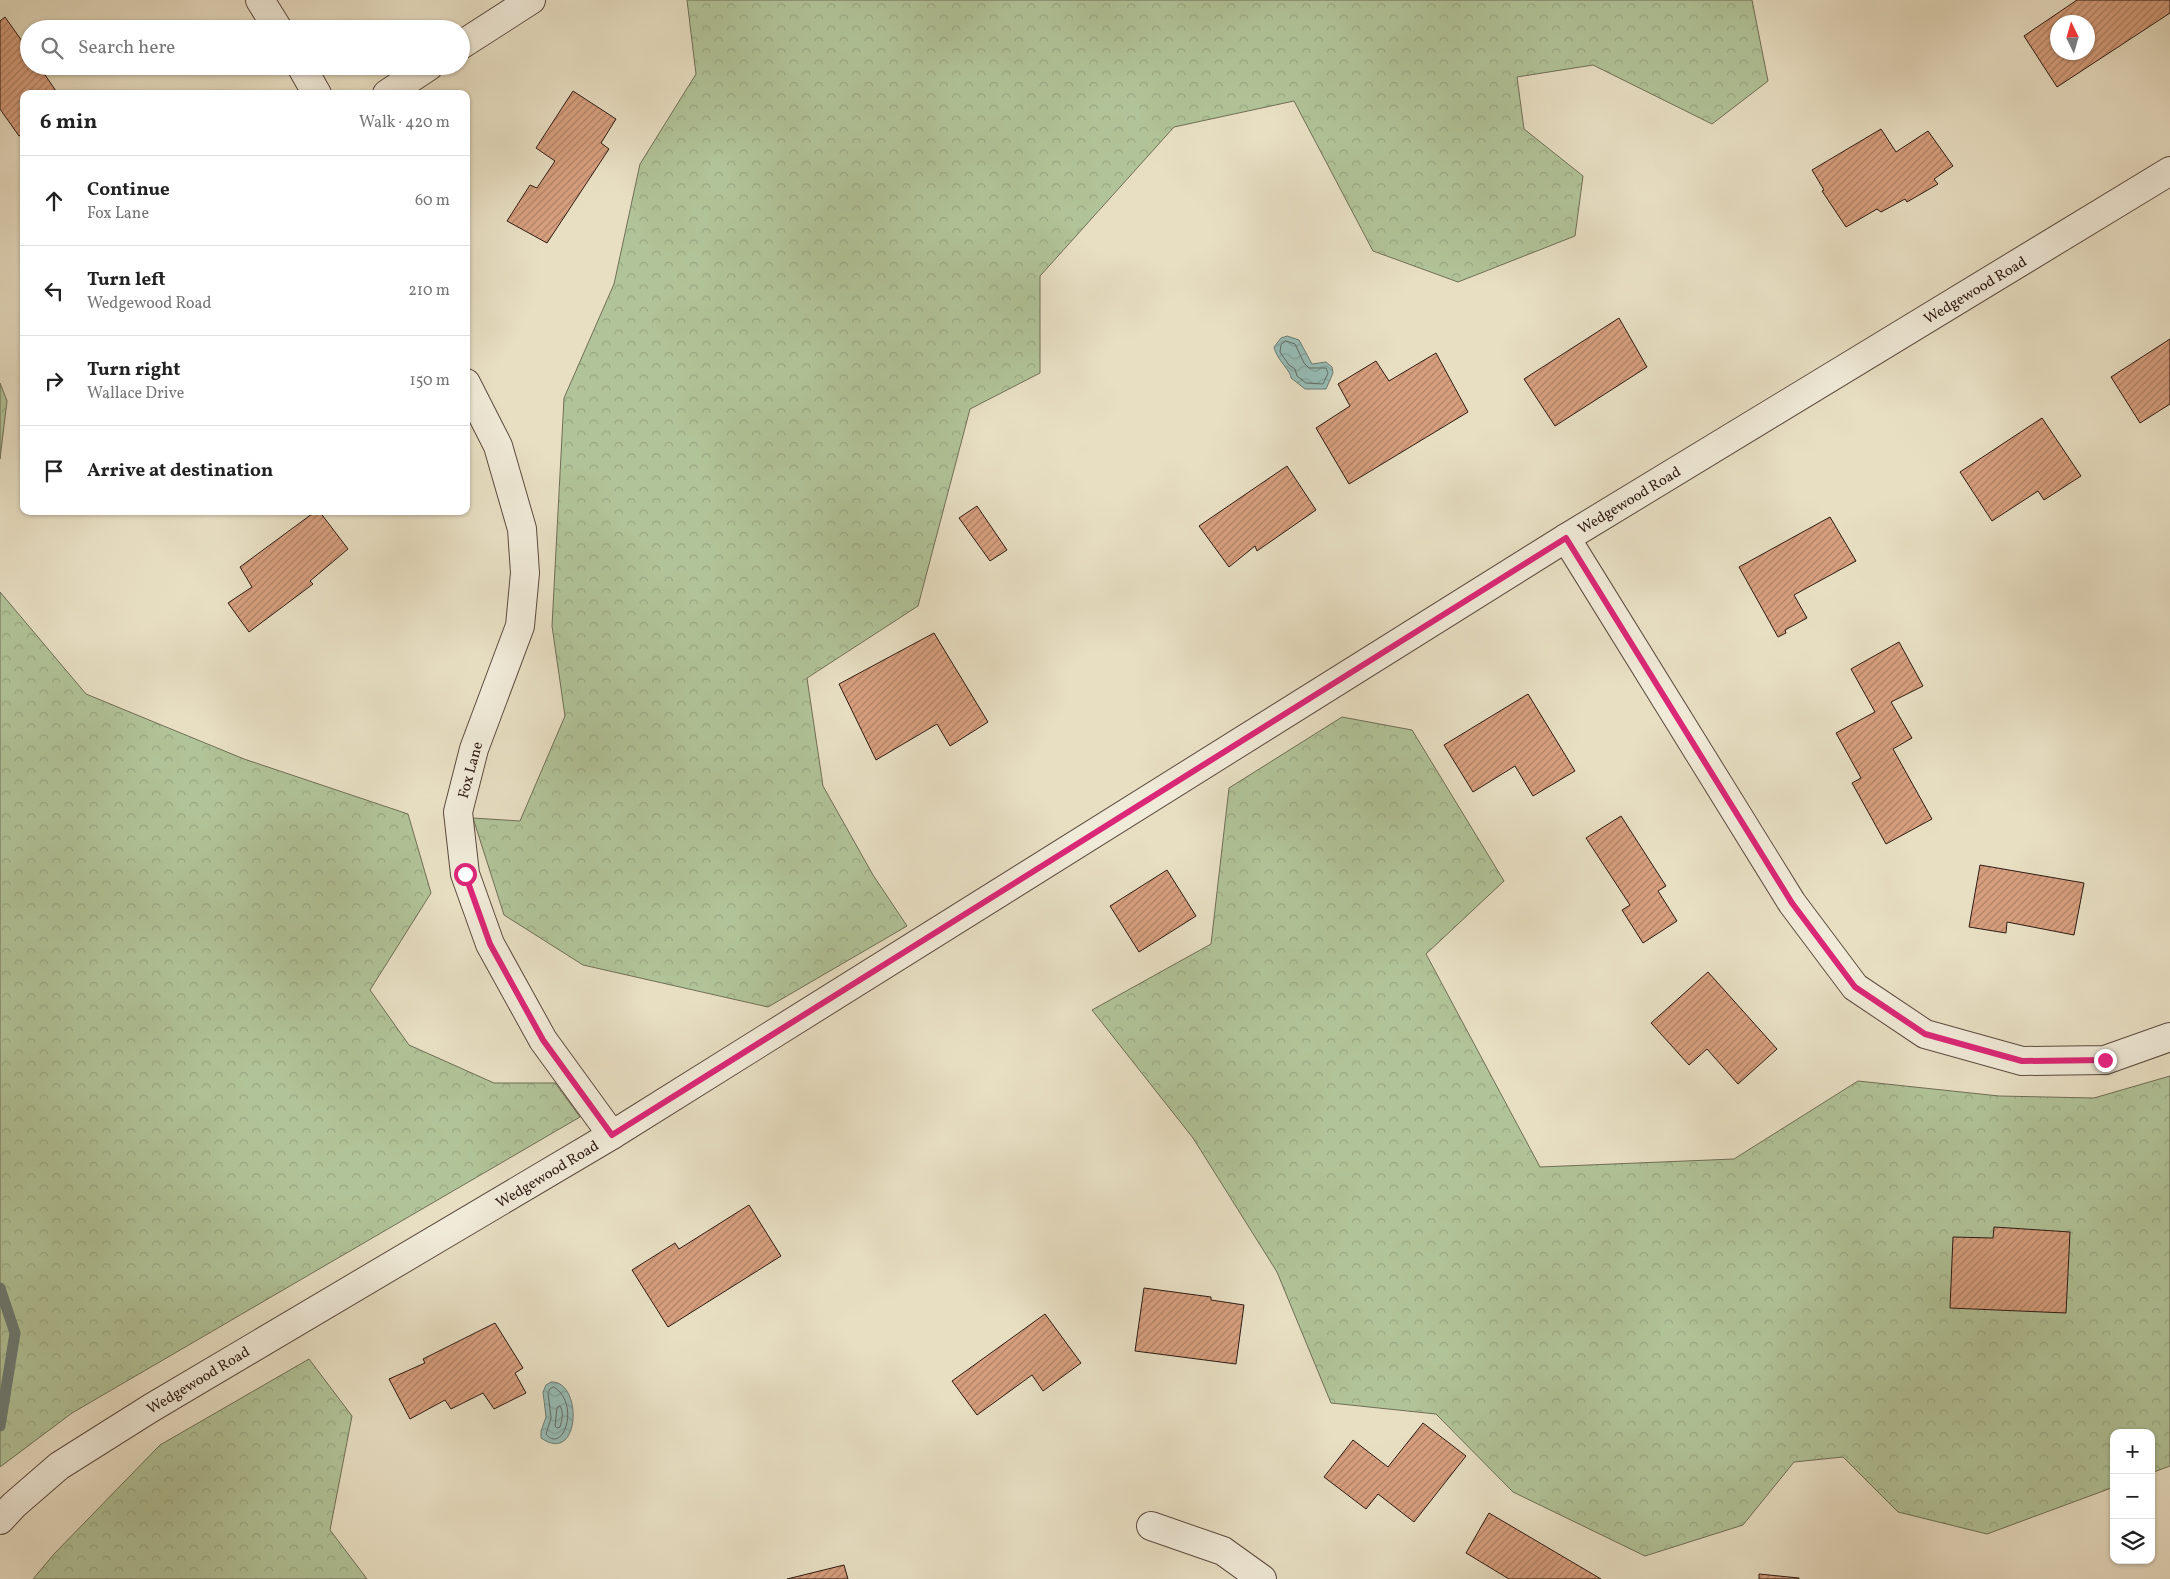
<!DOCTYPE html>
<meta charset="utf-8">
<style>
body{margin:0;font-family:Vollkorn,serif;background:#f2f2f2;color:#222}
.controls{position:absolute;right:15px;bottom:15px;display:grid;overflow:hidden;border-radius:10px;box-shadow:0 1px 4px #0004}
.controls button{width:45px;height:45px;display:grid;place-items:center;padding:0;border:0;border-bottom:1px solid #e0e0e0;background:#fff;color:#222;font:25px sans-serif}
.compass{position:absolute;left:2050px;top:15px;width:45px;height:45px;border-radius:50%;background:#fff;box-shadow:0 1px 4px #0004;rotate:355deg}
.stop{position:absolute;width:15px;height:15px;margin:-11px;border:4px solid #db2777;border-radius:50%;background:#fff}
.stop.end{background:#db2777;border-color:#fff;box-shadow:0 1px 5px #0008}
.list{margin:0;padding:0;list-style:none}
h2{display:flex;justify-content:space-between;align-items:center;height:65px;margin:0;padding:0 20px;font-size:21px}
h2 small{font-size:16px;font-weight:400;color:#767676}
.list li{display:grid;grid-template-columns:32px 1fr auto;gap:15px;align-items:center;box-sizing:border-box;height:90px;padding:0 20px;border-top:1px solid #e0e0e0}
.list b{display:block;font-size:19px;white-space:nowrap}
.list p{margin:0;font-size:16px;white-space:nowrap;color:#767676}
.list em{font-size:16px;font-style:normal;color:#767676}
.icon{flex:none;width:28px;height:28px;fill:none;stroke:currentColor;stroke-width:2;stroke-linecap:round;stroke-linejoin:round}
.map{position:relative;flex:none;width:2170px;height:1579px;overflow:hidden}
.search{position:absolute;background:#fff;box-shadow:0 1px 4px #0004;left:20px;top:20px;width:450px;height:55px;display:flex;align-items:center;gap:12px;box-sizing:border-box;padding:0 18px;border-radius:28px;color:#767676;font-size:19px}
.panel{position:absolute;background:#fff;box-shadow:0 1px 4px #0004;left:20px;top:90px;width:450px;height:425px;border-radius:10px}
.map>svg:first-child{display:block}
.forest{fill:url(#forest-crowns);stroke:#6f6e56}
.water{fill:url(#water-waves);stroke:#6d7b74}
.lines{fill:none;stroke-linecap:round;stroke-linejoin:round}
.shore{stroke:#626b64;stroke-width:1}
.stream{stroke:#6d7b74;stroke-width:11}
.building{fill:url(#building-hatch);stroke:#2d1a13;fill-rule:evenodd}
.minor-casing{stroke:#5c4b3f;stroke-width:30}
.minor{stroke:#f0ead8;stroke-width:28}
.route{stroke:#db2777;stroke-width:6}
.labels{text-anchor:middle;stroke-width:4;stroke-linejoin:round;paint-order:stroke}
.street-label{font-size:15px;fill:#2d1a13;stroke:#f0ead8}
</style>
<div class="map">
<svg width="2170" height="1579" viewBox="0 0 2170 1579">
<defs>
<pattern id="forest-crowns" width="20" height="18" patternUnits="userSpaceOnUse" patternTransform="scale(1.25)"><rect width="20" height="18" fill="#b1c398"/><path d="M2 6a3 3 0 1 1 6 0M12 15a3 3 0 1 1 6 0" fill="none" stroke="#99a782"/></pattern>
<pattern id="water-waves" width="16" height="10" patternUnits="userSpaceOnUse" patternTransform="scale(1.25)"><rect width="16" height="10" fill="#97bcb5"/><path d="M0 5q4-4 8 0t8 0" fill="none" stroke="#82a19b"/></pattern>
<pattern id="building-hatch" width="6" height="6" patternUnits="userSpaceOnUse" patternTransform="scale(1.25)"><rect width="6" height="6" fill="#d79f7e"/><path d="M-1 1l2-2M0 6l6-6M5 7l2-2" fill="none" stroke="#af8166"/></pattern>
</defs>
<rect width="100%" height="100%" fill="#e8dfc3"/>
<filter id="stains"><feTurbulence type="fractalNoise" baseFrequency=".004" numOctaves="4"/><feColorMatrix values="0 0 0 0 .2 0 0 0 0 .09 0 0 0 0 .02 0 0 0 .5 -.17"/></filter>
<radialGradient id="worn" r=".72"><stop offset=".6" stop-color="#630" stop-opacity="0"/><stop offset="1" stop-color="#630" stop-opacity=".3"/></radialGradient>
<g class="forest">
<path d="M687 0H1752L1768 81 1712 124 1593 65 1517 77 1524 129 1583 176 1575 236 1458 282 1373 251 1294 101 1174 127 1040 276V373L970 409 918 606 807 678 823 786 873 875 907 926 768 1007 583 965 504 915 473 818 520 821 565 716 552 626 564 398 614 284 640 164 696 74Z"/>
<path d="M0 383 7 401 0 459Z"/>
<path d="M0 592 86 694 244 759 408 814 431 893 370 990 409 1045 494 1083H555L580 1117 72 1413 0 1467Z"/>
<path d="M1342 717 1412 730 1504 881 1426 954 1540 1167 1734 1159 1858 1081 1999 1096 2094 1098 2170 1076V1466L2151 1473V1433H2114V1487L1987 1534 1898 1512 1843 1457 1794 1462 1743 1525 1645 1556 1513 1492 1436 1414 1331 1403 1277 1272 1193 1138 1092 1010 1211 944 1229 788Z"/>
<path d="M309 1359 352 1416 330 1530 367 1579H33L54 1554 160 1445Z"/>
</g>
<g class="water">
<path d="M1287 336 1299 340 1312 364 1326 362 1332 367 1333 373 1326 389H1305L1291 378C1292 372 1276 359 1274 347L1281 338Z"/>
<path d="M551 1382C583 1380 581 1466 541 1438V1431L546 1417 543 1392 546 1385Z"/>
</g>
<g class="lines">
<g class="shore">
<path d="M1286 341 1295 344 1304 363 1309 368H1326L1328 373 1323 384 1306 383 1297 376 1295 369 1289 365 1280 352 1281 345Z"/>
<path d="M554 1387C581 1404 563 1455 546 1434L551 1418 548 1393 550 1389Z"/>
<path d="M560 1406C564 1412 562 1420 560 1427L557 1428 555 1426 557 1408Z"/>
</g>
<path class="stream" d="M0 1288 15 1333 0 1426"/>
</g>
<g class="building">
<path d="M2077 0H2170V13L2057 87 2024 36ZM2058 22H2088V52H2058Z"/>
<path d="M5 17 29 51V66H39L58 94H24V133L19 136 0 109V21Z"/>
<path d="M573 91 616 119 601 143 609 149 547 243 507 221 530 185 537 188 555 161 536 148Z"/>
<path d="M1881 129 1896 152 1928 131 1953 166 1934 179 1938 184 1907 202 1905 199 1881 212 1877 209 1846 227 1822 191 1824 190 1812 170Z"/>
<path d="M1619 318 1647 367 1555 426 1524 379Z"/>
<path d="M2170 339V404L2140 423 2111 377Z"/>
<path d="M1436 353 1468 412 1349 484 1316 428 1350 406 1338 384 1376 361 1389 381Z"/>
<path d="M2042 418 2081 476 2044 500 2038 491 1992 521 1960 472Z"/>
<path d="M1287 466 1316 510 1257 551 1255 546 1229 567 1199 526Z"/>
<path d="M977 506 1007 550 990 561 959 518Z"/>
<path d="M316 511H319L348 549 310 581 313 584 249 632 228 603 252 587 240 567Z"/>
<path d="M1830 517 1856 561 1794 595 1807 618 1785 630 1786 633 1778 637 1739 567Z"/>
<path d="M934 633 988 722 950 746 937 724 876 760 839 684Z"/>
<path d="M1899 642 1923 686 1891 702 1912 738 1893 749 1932 819 1886 844 1852 783 1861 778 1836 733 1875 712 1851 669Z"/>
<path d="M1528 694 1575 771 1533 796 1515 766 1473 792 1444 745Z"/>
<path d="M1621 816 1666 886 1658 891 1677 921 1643 943 1622 910 1630 905 1586 838Z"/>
<path d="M1980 865 2084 883 2074 935 2007 922 2006 933 1969 927Z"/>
<path d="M1167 870 1196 916 1139 952 1110 906Z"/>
<path d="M1708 972 1777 1049 1738 1084 1707 1049 1689 1065 1651 1023Z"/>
<path d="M749 1205 781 1256 668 1327 632 1270 675 1243 679 1249Z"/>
<path d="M1994 1227 2070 1232 2066 1313 1950 1308 1953 1237 1993 1238Z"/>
<path d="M1144 1288 1211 1297V1300L1244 1305 1236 1364 1135 1351Z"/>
<path d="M1045 1314 1081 1363 1043 1391 1032 1375 977 1415 952 1381Z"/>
<path d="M495 1323 523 1368 515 1373 526 1393 494 1409 483 1393 451 1409 445 1400 410 1419 389 1379 425 1363 423 1359Z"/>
<path d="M1423 1423 1466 1456 1414 1522 1378 1494 1366 1509 1324 1477 1353 1440 1388 1467Z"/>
<path d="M1489 1513 1601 1579H1509L1466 1553Z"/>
<path d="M844 1565 848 1579H787Z"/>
<path d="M1759 1574 1799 1578V1579H1759Z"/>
</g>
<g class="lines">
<defs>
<g id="minor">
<path d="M260 0 278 29"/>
<path d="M461 45 531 0"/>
<path d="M301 66 317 94"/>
<path d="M387 94 429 66"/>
<path d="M466 383 498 446 522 529 525 573 520 626 474 749 458 812 465 874 490 944 543 1040 612 1135"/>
<path d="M1566 538 1792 903 1855 987 1925 1034 2022 1061 2105 1060 2170 1037"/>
<path d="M0 1520 14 1505 59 1466 151 1408 612 1135 1566 538 2170 171"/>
<path d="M1151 1526 1223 1551 1262 1579"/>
</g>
</defs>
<use href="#minor" class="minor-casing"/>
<use href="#minor" class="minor"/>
</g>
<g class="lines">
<path class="route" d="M465 874 490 944 543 1040 612 1135 1566 538 1792 903 1855 987 1925 1034 2022 1061 2105 1060"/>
</g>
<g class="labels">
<g class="street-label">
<text transform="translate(1975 290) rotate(-31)" y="5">Wedgewood Road</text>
<text transform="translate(1629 500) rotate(-31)" y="5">Wedgewood Road</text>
<text transform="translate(470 770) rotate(-75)" y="5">Fox Lane</text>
<text transform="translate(547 1174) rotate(-31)" y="5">Wedgewood Road</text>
<text transform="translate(198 1380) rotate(-31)" y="5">Wedgewood Road</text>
</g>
</g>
<rect width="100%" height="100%" filter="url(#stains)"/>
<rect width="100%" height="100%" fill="url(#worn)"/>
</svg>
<div class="controls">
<button>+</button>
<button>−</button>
<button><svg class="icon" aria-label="layers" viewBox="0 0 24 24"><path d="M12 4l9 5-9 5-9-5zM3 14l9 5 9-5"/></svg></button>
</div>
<svg class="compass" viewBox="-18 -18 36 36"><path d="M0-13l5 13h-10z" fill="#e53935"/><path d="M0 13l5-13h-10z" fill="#767676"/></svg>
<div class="stop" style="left:465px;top:874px"></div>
<div class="stop end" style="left:2105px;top:1060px"></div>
<div class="search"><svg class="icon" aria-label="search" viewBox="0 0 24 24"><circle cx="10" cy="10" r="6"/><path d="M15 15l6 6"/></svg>Search here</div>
<section class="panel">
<h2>6 min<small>Walk · 420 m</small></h2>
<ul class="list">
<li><svg class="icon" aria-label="ahead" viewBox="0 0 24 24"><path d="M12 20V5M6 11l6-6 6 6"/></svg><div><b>Continue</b><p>Fox Lane</p></div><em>60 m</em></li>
<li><svg class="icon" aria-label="left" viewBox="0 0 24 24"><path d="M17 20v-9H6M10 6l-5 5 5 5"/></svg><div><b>Turn left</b><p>Wedgewood Road</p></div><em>210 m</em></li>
<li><svg class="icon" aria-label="right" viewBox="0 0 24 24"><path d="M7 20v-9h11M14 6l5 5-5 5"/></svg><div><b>Turn right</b><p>Wallace Drive</p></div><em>150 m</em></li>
<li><svg class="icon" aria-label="arrive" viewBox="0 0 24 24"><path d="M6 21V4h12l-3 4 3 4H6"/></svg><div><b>Arrive at destination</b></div></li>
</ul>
</section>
</div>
